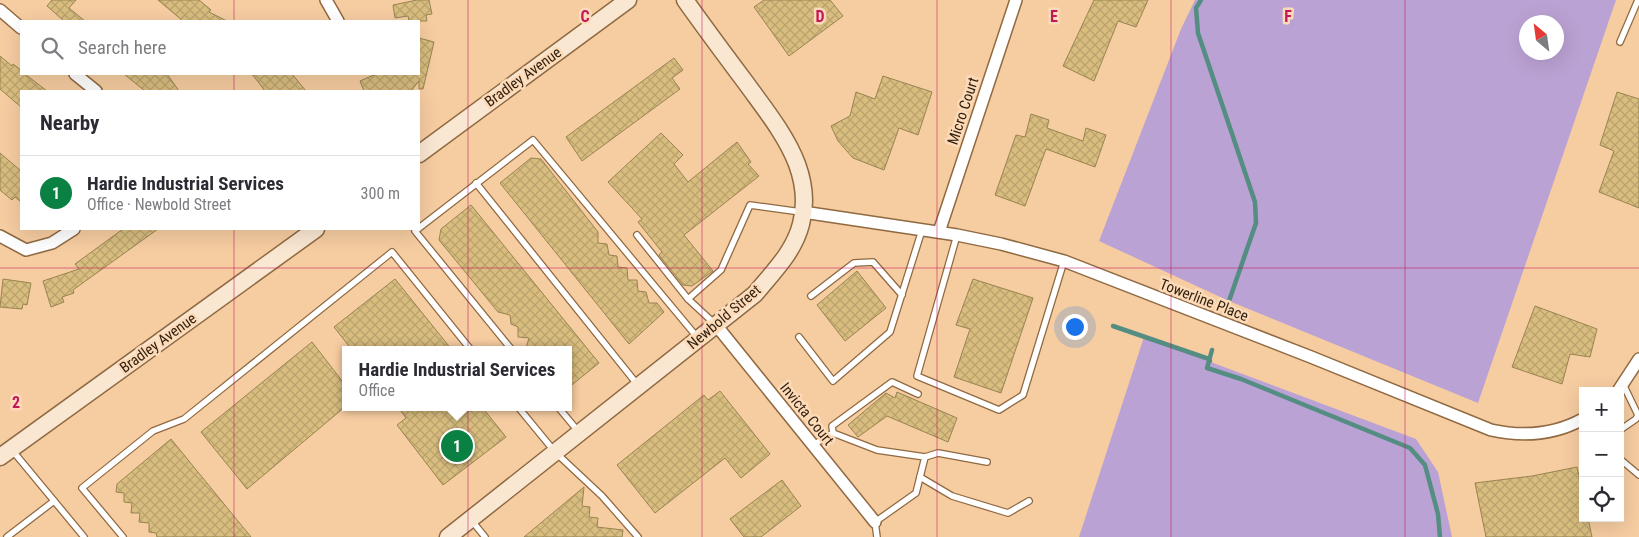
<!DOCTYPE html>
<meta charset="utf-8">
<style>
body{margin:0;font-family:"Roboto Condensed",sans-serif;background:#f2f2f3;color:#2b2b33}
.controls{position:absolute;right:15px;bottom:15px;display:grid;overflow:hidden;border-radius:0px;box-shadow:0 5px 20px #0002}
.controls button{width:45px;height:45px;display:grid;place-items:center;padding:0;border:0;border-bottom:1px solid #e1e1e2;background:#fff;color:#2b2b33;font:25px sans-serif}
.compass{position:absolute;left:1519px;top:15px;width:45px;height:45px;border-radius:50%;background:#fff;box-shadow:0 5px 20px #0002;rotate:331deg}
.you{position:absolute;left:1074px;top:326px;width:18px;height:18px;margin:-12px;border:4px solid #fff;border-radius:50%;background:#1a73e8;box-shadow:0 0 0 8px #1a73e833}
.badge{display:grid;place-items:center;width:32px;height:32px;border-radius:50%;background:#0b8043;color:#fff;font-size:16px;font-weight:700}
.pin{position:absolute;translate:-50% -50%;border:2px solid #fff;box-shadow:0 1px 5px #0006}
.popup{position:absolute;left:342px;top:346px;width:230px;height:65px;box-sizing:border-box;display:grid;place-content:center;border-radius:0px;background:#fff;filter:drop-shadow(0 1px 4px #0005);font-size:16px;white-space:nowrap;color:#7c7c81}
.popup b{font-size:19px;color:#2b2b33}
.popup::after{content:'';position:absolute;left:50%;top:100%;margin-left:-10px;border:10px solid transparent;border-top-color:#fff}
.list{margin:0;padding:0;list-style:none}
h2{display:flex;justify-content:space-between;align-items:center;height:65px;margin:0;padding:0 20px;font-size:21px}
h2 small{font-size:16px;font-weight:400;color:#7c7c81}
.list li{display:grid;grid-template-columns:32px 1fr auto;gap:15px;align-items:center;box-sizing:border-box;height:75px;padding:0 20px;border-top:1px solid #e1e1e2}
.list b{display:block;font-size:19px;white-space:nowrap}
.list p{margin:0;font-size:16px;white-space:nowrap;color:#7c7c81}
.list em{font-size:16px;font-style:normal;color:#7c7c81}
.icon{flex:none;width:28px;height:28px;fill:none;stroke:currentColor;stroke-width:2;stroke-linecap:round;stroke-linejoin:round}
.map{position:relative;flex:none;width:1639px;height:537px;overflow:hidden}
.search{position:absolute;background:#fff;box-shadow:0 5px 20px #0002;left:20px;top:20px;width:400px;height:55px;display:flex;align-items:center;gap:12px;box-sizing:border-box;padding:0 18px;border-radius:0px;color:#7c7c81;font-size:19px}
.panel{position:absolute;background:#fff;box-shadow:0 5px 20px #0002;left:20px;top:90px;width:400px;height:140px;border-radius:0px}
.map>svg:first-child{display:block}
.green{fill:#bba2d4;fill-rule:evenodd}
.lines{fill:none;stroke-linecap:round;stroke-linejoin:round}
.stream{stroke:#548d82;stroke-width:4.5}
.building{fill:url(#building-cross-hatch);stroke:#998451}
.lane-casing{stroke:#8f6941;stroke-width:8}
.street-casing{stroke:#8f6941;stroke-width:14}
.secondary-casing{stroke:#8f6941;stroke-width:19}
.lane{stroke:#fff;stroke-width:5.5}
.street{stroke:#fff;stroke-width:11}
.secondary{stroke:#fae7d2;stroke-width:16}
.grid{fill:none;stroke:#c2185b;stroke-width:1;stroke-opacity:0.55}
.labels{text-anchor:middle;stroke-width:5;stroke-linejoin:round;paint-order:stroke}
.street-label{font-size:15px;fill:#2e1f0e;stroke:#fddbb9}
.grid-label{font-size:16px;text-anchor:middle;font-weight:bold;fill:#c2185b;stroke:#fddbb9;stroke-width:5;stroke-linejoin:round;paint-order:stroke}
</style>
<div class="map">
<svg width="1639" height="537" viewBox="0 0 1639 537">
<defs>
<pattern id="building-cross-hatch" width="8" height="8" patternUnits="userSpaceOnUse" patternTransform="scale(1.25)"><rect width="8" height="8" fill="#d8bd7f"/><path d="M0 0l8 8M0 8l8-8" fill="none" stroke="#baa26d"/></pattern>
</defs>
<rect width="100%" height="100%" fill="#f6cca1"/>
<g class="green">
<path d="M1195 0H1616L1478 403 1229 301 1099 241 1181 29ZM1526 22H1556V52H1526Z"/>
<path d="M1144 337 1416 439 1438 472 1452 537H1079Z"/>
</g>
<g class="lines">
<g class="stream">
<path d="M1201 0 1196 8 1198 33 1255 202 1256 223 1229 301"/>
<path d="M1113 326 1209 359 1210 361"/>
<path d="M1212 350 1207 368 1241 379 1410 448 1425 465 1438 514 1440 537"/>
</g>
</g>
<g class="building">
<path d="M52 0H76L69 8 85 21H64L47 6Z"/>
<path d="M158 0H199L211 10 209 12 227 21H183Z"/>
<path d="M417 0H429L432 14 426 15 427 21H409L408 16 395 18 393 5Z"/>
<path d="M764 0H830L843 16 789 56 754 7Z"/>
<path d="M1094 0H1148L1136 27 1118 21 1094 81 1063 66Z"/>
<path d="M419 38 434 42 423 89H419V81L411 91H364L360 81 376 74H419Z"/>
<path d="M0 56 12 66 13 64 21 70V74H25L47 91H21V107L0 89Z"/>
<path d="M674 58 683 70 672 78 680 89 582 161 566 137Z"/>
<path d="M124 74H167L179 91H145Z"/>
<path d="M252 74H292L306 91H265Z"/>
<path d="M883 76 932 92 918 135 899 128 884 170 853 158 838 141 831 126 850 116 856 92 875 99Z"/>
<path d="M1617 92 1639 99V208L1599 192 1614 151 1600 145Z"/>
<path d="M1031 114 1049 120 1047 128 1083 141 1086 128 1106 135 1095 167 1046 149 1025 206 995 195 1016 135 1025 137Z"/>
<path d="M661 133 683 155 674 164 688 182 737 142 751 162 748 164 759 176 684 235 713 271 692 286 683 285 659 255 662 252 638 222 642 219 608 182Z"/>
<path d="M0 153 21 171V202L15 197 12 200 0 190Z"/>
<path d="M531 158 541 159 598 232V243L607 244 609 255 617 256 618 267 627 268 628 280H637L638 291 646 292 649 303H657L664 312 629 344 500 183Z"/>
<path d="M471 205 599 363 568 388V350H533L526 348 529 338 518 337V327L511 324 510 315 498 312 439 240 441 229Z"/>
<path d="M123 229H158L73 290 74 293 62 297 64 302 51 307 43 281 79 269 75 264Z"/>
<path d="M857 271 886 308 845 341 817 305Z"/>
<path d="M3 279 31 283 27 305 23 304 22 309 0 307Z"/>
<path d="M395 279 452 350H352L334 327Z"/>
<path d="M973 279 1033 298 1001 393 954 377 970 329 956 325Z"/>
<path d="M1535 306 1597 329 1590 357 1570 354 1562 384 1512 367Z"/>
<path d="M312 342 346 386V406L247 489 201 432Z"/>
<path d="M720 391 770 454 741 478 725 458 655 513 617 465 704 395 708 400Z"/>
<path d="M897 392 957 418 948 442 887 416 858 437 848 425 886 393 895 398Z"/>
<path d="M398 407H482L506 437 443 485 397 425 406 418Z"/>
<path d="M171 439 251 537H157L156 533 149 532V523L139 522 140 513H131L132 503 124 502V493L116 492 117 484Z"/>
<path d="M1577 467 1583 494V518H1588L1592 537H1486L1475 483 1532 476Z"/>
<path d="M782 480 801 506 761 537H744L730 519Z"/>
<path d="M584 487 582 506 590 507 589 517 598 518 597 527 623 530 622 537H524Z"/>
</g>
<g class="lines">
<defs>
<g id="lane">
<path d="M1620 42 1638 0"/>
<path d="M476 183 637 384"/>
<path d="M419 228 533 140 697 337"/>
<path d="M418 229 415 231 512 350"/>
<path d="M637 235 688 299"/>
<path d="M957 235 917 376 999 410 1023 395 1064 261"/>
<path d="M811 296 854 263 873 262 902 295"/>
<path d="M715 324 688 299 721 270 750 205 801 212"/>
<path d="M799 337 833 381 890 332 922 230"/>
<path d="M518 407 555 452 602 496 638 537"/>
<path d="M558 407 578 431"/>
<path d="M1620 430 1636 419 1638 415 1623 384"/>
<path d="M833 433 832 426 892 382 918 394"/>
<path d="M813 445 833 433 877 450 925 457 916 493 875 522 877 537"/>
<path d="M12 450 84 537"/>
<path d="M925 457 938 453 987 462"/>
<path d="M1620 459 1639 475"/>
<path d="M920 477 952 496 1008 513 1029 501"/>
<path d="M472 521 485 537"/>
<path d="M7 537 54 501"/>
<path d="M123 537 82 488 153 431 184 419 392 252 471 350"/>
</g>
<g id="street">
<path d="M326 0 338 21"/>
<path d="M0 10 21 28"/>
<path d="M75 74 96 91"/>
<path d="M803 212 957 235 1001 244 1064 261 1311 357 1491 430C1523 437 1554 435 1583 419"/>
<path d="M939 232 1016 0"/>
<path d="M0 236 26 250 52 243 74 229"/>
<path d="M716 325 875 522"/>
<path d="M1618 391 1639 359"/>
</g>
<g id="secondary">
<path d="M419 154 628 0"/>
<path d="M0 457 316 229"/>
<path d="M448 537 755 294C773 272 794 252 801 224 806 205 804 183 797 164 786 135 764 108 746 83 725 55 705 28 685 0"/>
</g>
</defs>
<use href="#lane" class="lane-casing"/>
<use href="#street" class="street-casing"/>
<use href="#secondary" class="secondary-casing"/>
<use href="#lane" class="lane"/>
<use href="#street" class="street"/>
<use href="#secondary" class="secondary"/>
</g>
<path class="grid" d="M234 0V21M468 0V537M702 0V537M937 0V537M1171 0V537M1405 0V537M234 74V91M234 229V537M0 268H1639"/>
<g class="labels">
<g class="street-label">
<text transform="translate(523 77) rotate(-36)" y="5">Bradley Avenue</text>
<text transform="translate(963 111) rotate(-72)" y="5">Micro Court</text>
<text transform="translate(1204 300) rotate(21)" y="5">Towerline Place</text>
<text transform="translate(724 317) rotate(-40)" y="5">Newbold Street</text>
<text transform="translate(158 343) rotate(-36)" y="5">Bradley Avenue</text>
<text transform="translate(807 414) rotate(51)" y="5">Invicta Court</text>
</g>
</g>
<g class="grid-label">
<text x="585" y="22">C</text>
<text x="820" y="22">D</text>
<text x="1054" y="22">E</text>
<text x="1288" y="22">F</text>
<text x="16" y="408">2</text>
</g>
</svg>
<div class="controls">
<button>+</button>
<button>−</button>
<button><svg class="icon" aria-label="locate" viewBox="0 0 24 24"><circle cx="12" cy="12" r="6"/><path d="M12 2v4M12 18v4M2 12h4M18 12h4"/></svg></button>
</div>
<svg class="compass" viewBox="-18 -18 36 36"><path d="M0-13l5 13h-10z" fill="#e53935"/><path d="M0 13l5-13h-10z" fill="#7c7c81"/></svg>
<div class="you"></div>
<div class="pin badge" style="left:457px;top:446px">1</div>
<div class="popup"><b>Hardie Industrial Services</b>Office</div>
<div class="search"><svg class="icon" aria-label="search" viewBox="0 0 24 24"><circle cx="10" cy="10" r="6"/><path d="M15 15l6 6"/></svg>Search here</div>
<section class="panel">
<h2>Nearby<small></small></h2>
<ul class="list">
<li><span class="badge">1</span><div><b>Hardie Industrial Services</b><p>Office · Newbold Street</p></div><em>300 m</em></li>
</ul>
</section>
</div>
